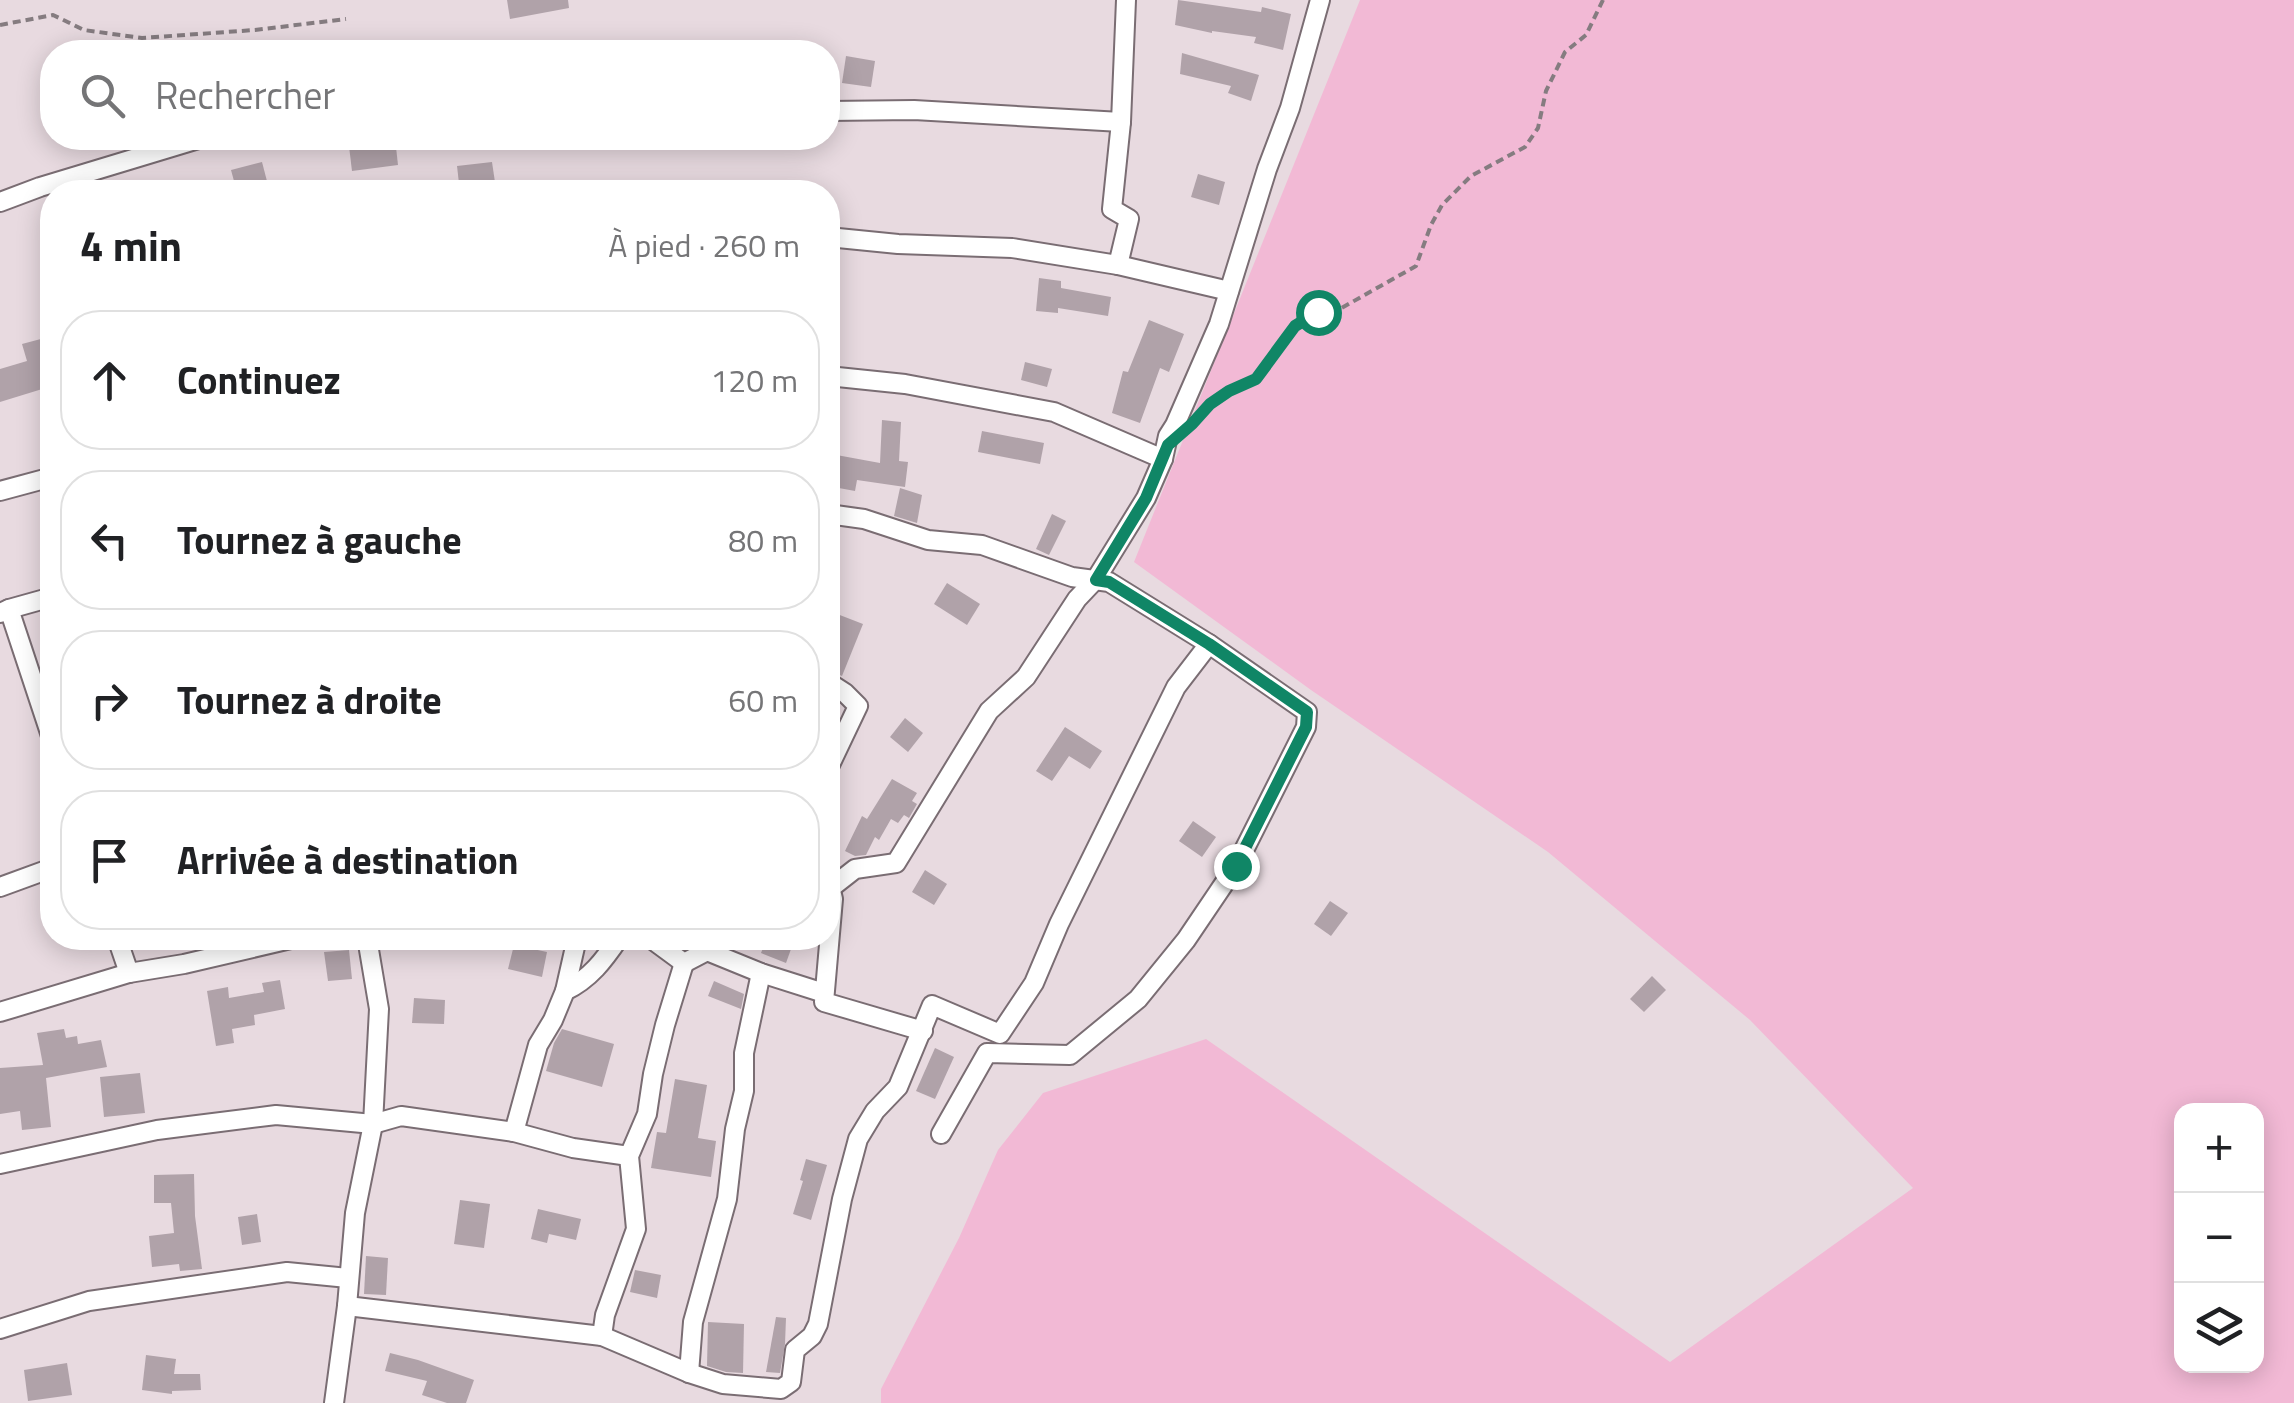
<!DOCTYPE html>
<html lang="fr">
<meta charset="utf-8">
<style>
body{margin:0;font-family:"Titillium Web",sans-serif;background:#f6f6f6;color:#202124}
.controls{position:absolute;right:30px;bottom:30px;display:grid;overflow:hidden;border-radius:20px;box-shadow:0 5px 25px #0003}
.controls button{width:90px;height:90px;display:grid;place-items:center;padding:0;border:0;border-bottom:2px solid #e0e0e0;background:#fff;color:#202124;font:50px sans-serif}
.stop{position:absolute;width:30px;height:30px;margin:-22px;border:8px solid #108666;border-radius:50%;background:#fff}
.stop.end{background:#108666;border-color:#fff;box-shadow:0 2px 10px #0008}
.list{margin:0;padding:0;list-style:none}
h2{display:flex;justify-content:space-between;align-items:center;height:130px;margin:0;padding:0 40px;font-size:42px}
h2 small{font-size:32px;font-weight:400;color:#757577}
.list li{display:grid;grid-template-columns:65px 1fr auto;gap:30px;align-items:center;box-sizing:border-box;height:140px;margin:0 20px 20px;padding:0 20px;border:2px solid #e0e0e0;border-radius:40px}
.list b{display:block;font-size:38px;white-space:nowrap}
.list em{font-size:32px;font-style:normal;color:#757577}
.icon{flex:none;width:55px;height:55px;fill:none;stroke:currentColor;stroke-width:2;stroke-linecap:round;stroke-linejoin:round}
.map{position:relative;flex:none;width:2294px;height:1403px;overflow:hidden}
.search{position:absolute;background:#fff;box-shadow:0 5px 25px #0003;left:40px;top:40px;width:800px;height:110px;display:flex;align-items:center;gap:25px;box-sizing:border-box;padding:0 35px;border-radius:40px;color:#757577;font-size:38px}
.panel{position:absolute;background:#fff;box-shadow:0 5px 25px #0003;left:40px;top:180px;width:800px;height:770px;border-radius:40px}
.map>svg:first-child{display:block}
.green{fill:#f2b9d5;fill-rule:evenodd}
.building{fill:#b0a2a9}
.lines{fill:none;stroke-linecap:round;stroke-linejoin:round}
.street-casing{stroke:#7a6d73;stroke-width:22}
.path{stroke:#857c80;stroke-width:4;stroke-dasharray:8 5;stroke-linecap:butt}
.street{stroke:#fff;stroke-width:18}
.route{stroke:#108666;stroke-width:12}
</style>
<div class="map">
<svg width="2294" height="1403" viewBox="0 0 2294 1403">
<rect width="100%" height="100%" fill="#e8dae0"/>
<path class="green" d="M1360 0H2294V1403H881V1389L959 1238 998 1150 1043 1093 1206 1039 1670 1362 1913 1188 1750 1020 1548 852 1311 690 1134 562ZM2182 1110H2256V1366H2182Z"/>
<g class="building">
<path d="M507 0H568L569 8 510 19Z"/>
<path d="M1178 0 1261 12 1262 7 1291 14 1283 50 1254 43 1256 37 1212 31V33L1175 25Z"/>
<path d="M1182 53 1259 75 1251 101 1228 93 1231 86 1180 74Z"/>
<path d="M846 56 875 61 871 87 842 83Z"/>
<path d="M348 138H395L398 165 352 171Z"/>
<path d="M262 162 268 185 237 192 231 170Z"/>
<path d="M492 162 496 189 460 192 457 166Z"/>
<path d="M1198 174 1225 182 1219 205 1191 197Z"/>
<path d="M1039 278 1061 281V288L1111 297 1108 316 1058 308V313L1036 311Z"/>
<path d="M1149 320 1184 334 1169 372 1160 368 1140 423 1112 413 1123 371 1128 372Z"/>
<path d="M52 336V386L0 402V369L27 361 22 344Z"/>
<path d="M1025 362 1052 369 1047 387 1021 380Z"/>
<path d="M882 420 901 422 899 461 908 462 905 487 857 480 855 491 828 486 831 454 880 463Z"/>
<path d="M982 431 1044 443 1040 464 978 452Z"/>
<path d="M900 488 922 495 917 523 894 516Z"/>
<path d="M1052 514 1066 521 1049 555 1036 549Z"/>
<path d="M947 583 980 604 967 625 934 604Z"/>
<path d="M832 612 863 624 842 676 828 670V624Z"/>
<path d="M905 718 923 733 908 752 890 737Z"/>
<path d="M1065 727 1102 751 1090 769 1069 756 1052 781 1036 771Z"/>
<path d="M892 779 917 793 912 801 917 804 909 818 904 815 898 823 891 819 879 840 875 837 866 855 855 856 845 851 862 816 867 819Z"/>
<path d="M1193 821 1216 837 1202 857 1179 841Z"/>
<path d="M925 870 947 884 934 905 912 892Z"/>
<path d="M1330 901 1348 913 1331 936 1314 924Z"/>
<path d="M767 938H795L786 963 761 953Z"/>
<path d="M514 945 547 952 542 977 508 969Z"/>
<path d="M349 950 352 979 328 981 324 952Z"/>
<path d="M1652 976 1666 990 1644 1012 1630 999Z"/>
<path d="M280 980 285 1009 254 1015 255 1025 232 1029 234 1043 216 1046 207 991 228 987 229 998 264 992 262 983Z"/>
<path d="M714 981 744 994 741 1009 708 996Z"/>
<path d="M414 998 445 1000 444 1024 412 1023Z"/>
<path d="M64 1029 66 1038 77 1036 78 1044 101 1040 107 1067 46 1078 51 1127 22 1130 20 1111 0 1114V1068L43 1065 37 1033Z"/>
<path d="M562 1029 614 1044 602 1087 546 1071 554 1043Z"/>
<path d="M935 1048 954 1057 935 1099 916 1091Z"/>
<path d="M140 1073 145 1113 104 1117 100 1077Z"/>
<path d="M675 1079 707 1085 698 1138 716 1141 711 1177 651 1168 657 1132 666 1133Z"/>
<path d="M806 1159 827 1165 811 1220 793 1214 803 1181 800 1180Z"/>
<path d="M194 1174 195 1216 202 1269 180 1271 179 1264 152 1267 149 1236 174 1233 171 1203H154V1175Z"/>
<path d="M460 1200 490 1204 484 1248 454 1244Z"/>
<path d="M538 1209 581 1219 576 1240 549 1234 547 1243 531 1239Z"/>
<path d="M257 1214 261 1242 242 1245 238 1217Z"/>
<path d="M366 1256 388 1258 386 1295 364 1294Z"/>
<path d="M635 1270 661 1275 657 1298 630 1292Z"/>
<path d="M776 1317 786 1318 785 1344 780 1373 766 1372Z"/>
<path d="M708 1322 744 1324 743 1373 726 1372 707 1366Z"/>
<path d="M390 1353 418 1360 474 1380 466 1403H447L422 1395 427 1381 385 1371Z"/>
<path d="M146 1355 176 1359 174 1374H200L201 1390 172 1391V1394L142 1390Z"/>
<path d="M67 1363 72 1395 28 1401 24 1370Z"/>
</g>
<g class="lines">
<defs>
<g id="street">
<path d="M828 111 914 110 1121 122"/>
<path d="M0 202 40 187 202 138"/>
<path d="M828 237 898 244 1012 248 1118 265 1229 291"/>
<path d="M1118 265 1129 219 1112 209 1121 122 1126 0"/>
<path d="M828 376 905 384 1054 412 1163 459"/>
<path d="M0 491 52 477"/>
<path d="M828 514 864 519 928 540 982 545 1072 577 1109 582 1209 644 1307 712 1306 727 1236 866 1186 940 1138 999 1070 1055 987 1053 941 1134"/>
<path d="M9 609 52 739"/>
<path d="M0 613 9 609 52 597"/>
<path d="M828 682 845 693 858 706 828 769"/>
<path d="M828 878 833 899 824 1002 923 1031"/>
<path d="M0 887 52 868"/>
<path d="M832 887 855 869 896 863 989 711 1026 677 1077 599 1096 579 1146 498 1163 459 1168 436 1175 425 1219 324 1267 169 1290 108 1320 0"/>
<path d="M117 938 129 973"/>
<path d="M650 938 684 963 707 951 761 973 824 993"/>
<path d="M565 991 577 938"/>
<path d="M0 1012 129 973 184 964 295 938"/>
<path d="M514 1132 538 1045 553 1020 565 991C590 979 604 960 619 938"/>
<path d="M0 1164 157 1130 276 1115 373 1124 401 1116 514 1132 573 1148 629 1156"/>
<path d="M347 1306 602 1336 689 1373 723 1384 781 1389 791 1382 795 1350 812 1336 818 1324 842 1199 858 1139 875 1111 898 1087 932 1005 1000 1034 1034 983 1059 924 1176 687 1209 644"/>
<path d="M0 1329 89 1301 287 1272 348 1278"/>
<path d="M602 1336 605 1315 636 1229 629 1156 647 1114 653 1074 665 1025 684 963"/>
<path d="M689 1373 693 1322 727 1199 735 1129 744 1091V1053L761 973"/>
<path d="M334 1403 347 1306 355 1213 373 1124 379 1009 367 938"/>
</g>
</defs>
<use href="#street" class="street-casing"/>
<g class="path">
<path d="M0 25 53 15 84 30 142 38 255 30 346 19"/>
<path d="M1202 413 1210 404 1229 391 1256 379 1295 326 1318 312 1338 310 1416 266 1431 225 1442 205 1471 176 1525 147 1538 128 1546 91 1565 52 1586 35 1603 0"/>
</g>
<use href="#street" class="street"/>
</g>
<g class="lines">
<path class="route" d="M1236 866 1306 727 1307 712 1209 644 1109 582 1096 580 1146 498 1168 445 1192 424 1210 404 1229 391 1256 379 1295 326 1318 312"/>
</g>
</svg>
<div class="controls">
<button>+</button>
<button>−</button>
<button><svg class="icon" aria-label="layers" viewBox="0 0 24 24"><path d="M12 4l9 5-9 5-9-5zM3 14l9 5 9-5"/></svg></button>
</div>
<div class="stop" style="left:1318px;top:312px"></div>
<div class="stop end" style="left:1236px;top:866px"></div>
<div class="search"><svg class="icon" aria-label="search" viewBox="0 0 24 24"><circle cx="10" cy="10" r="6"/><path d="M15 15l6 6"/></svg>Rechercher</div>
<section class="panel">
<h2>4 min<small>À pied · 260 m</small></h2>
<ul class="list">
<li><svg class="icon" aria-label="ahead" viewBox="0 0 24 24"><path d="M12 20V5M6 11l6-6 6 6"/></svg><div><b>Continuez</b></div><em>120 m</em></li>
<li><svg class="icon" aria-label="left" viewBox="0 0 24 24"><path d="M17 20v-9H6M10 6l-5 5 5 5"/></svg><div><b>Tournez à gauche</b></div><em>80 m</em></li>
<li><svg class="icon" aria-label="right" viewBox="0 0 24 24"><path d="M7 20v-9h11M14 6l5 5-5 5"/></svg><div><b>Tournez à droite</b></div><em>60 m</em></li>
<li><svg class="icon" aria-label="arrive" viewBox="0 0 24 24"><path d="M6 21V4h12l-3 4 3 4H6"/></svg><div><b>Arrivée à destination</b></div></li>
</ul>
</section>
</div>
